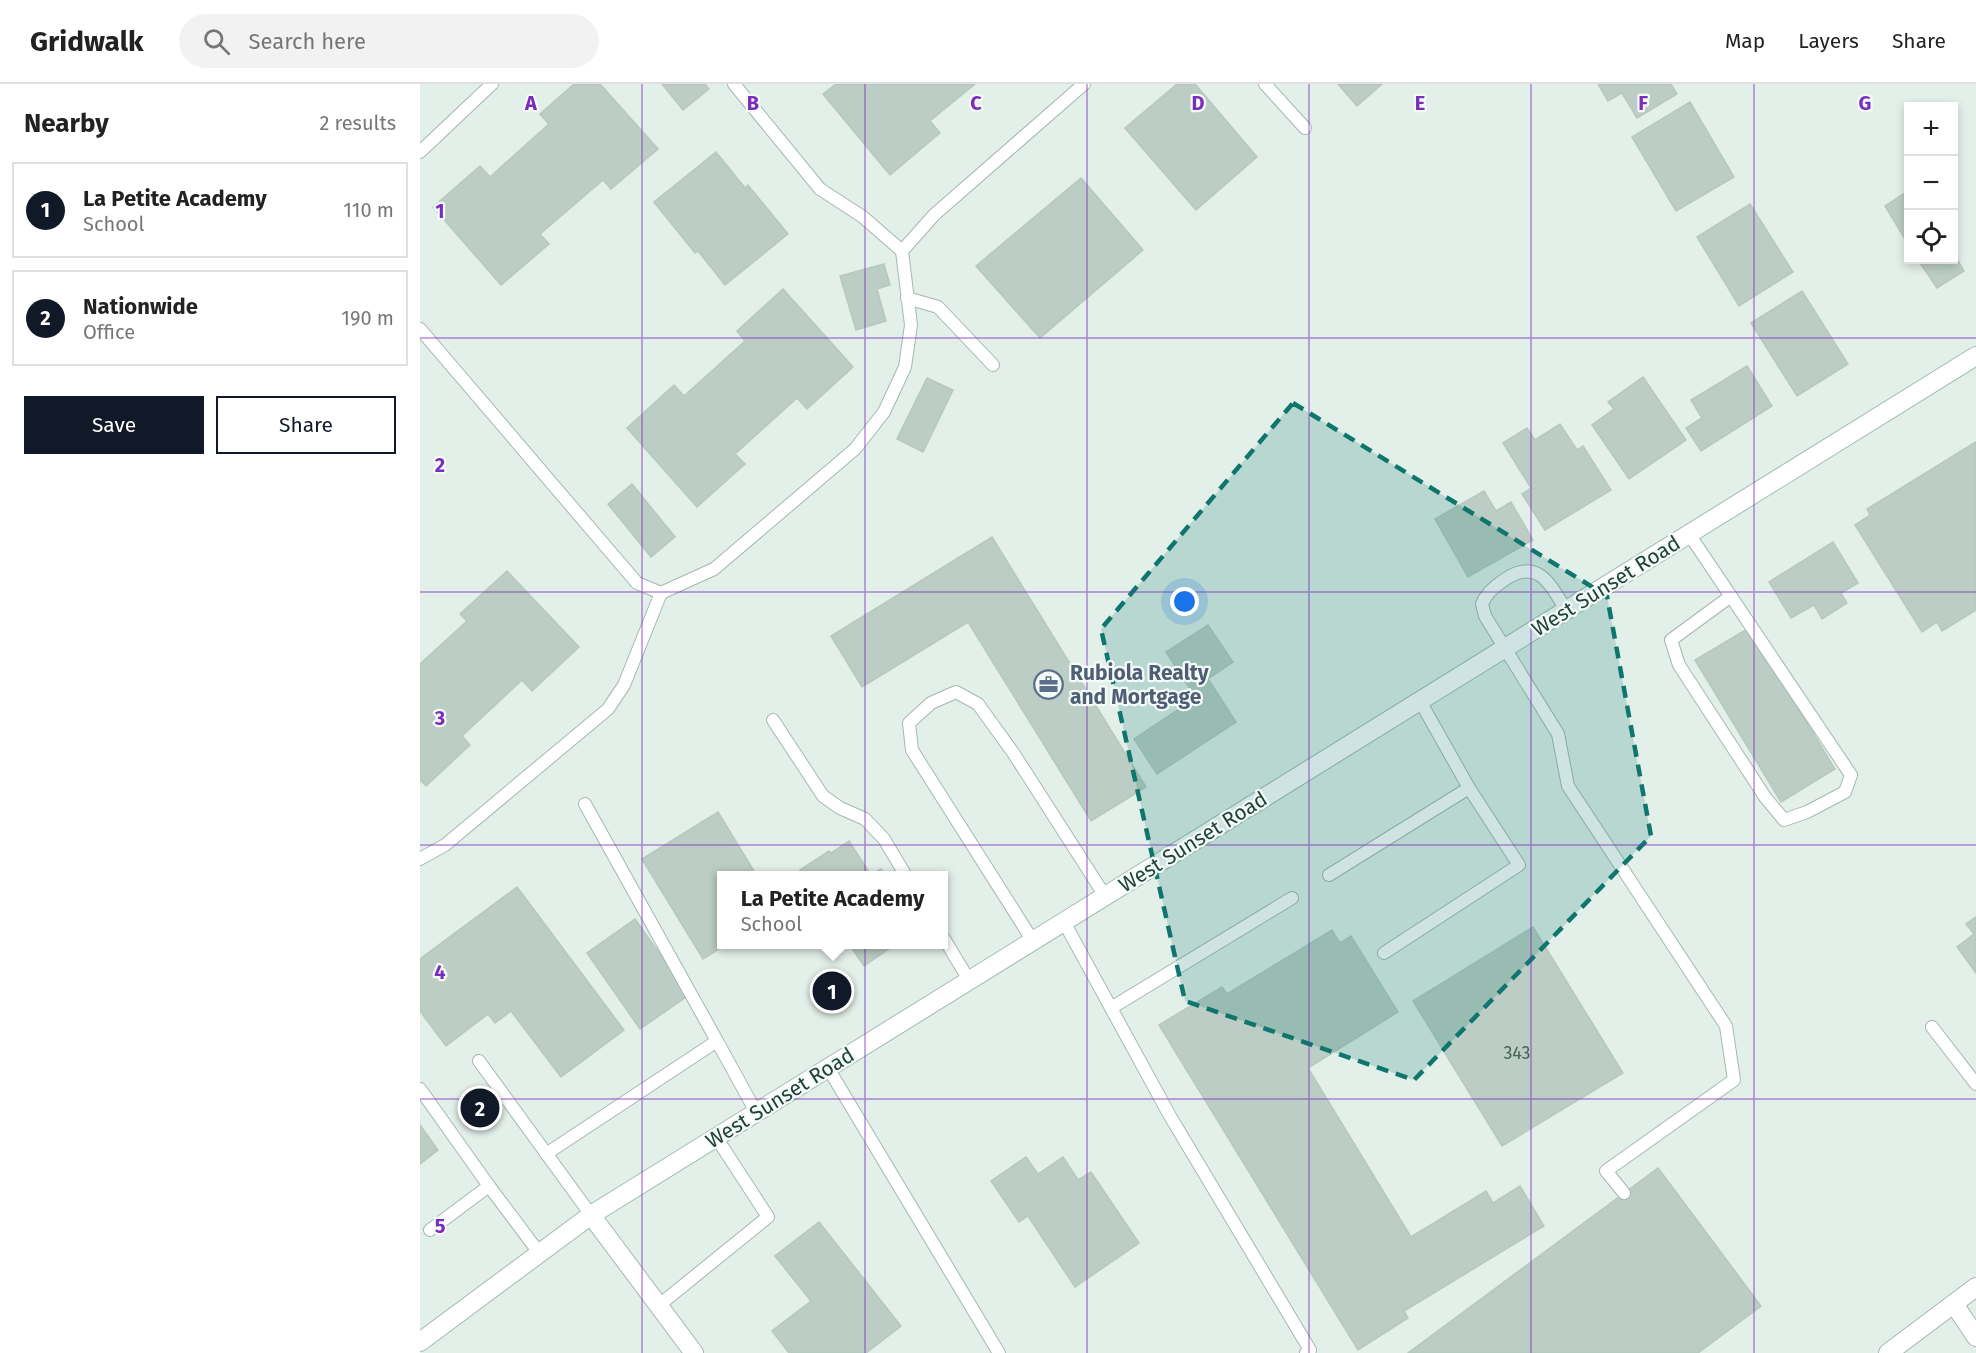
<!DOCTYPE html>
<meta charset="utf-8">
<style>
body{margin:0;font-family:"Fira Sans",sans-serif;background:#f2f2f2;color:#222}
.controls{position:absolute;right:18px;top:18px;display:grid;overflow:hidden;border-radius:0px;box-shadow:0 3px 9px #0003}
.controls button{width:54px;height:54px;display:grid;place-items:center;padding:0;border:0;border-bottom:2px solid #e0e0e0;background:#fff;color:#222;font:30px sans-serif}
.you{position:absolute;left:765px;top:518px;width:21px;height:21px;margin:-15px;border:4px solid #fff;border-radius:50%;background:#1a73e8;box-shadow:0 0 0 9px #1a73e833}
.badge{display:grid;place-items:center;width:39px;height:39px;border-radius:50%;background:#111827;color:#fff;font-size:20px;font-weight:700}
.pin{position:absolute;translate:-50% -50%;border:3px solid #fff;box-shadow:0 2px 6px #0006}
.popup{position:absolute;left:297px;top:787px;width:231px;height:78px;box-sizing:border-box;display:grid;place-content:center;border-radius:0px;background:#fff;filter:drop-shadow(0 2px 4px #0005);font-size:20px;white-space:nowrap;color:#767676}
.popup b{font-size:22px;color:#222}
.popup::after{content:'';position:absolute;left:50%;top:100%;margin-left:-12px;border:12px solid transparent;border-top-color:#fff}
.list{margin:0;padding:0;list-style:none}
h2{display:flex;justify-content:space-between;align-items:center;height:78px;margin:0;padding:0 24px;font-size:26px}
h2 small{font-size:20px;font-weight:400;color:#767676}
.list li{display:grid;grid-template-columns:39px 1fr auto;gap:18px;align-items:center;box-sizing:border-box;height:96px;margin:0 12px 12px;padding:0 12px;border:2px solid #e0e0e0;border-radius:0px}
.list b{display:block;font-size:22px;white-space:nowrap}
.list p{margin:0;font-size:20px;white-space:nowrap;color:#767676}
.list em{font-size:20px;font-style:normal;color:#767676}
.actions{display:flex;gap:12px;padding:18px 24px}
.actions a{flex:1;padding:14px 0;border:2px solid #111827;border-radius:0px;text-align:center;font-size:21px;color:#111827}
.actions .main{background:#111827;color:#fff}
.icon{flex:none;width:33px;height:33px;fill:none;stroke:currentColor;stroke-width:2;stroke-linecap:round;stroke-linejoin:round}
.map{position:relative;flex:none;width:1556px;height:1269px;overflow:hidden}
header{display:flex;align-items:center;gap:36px;box-sizing:border-box;height:84px;padding:0 30px;background:#fff;border-bottom:2px solid #e0e0e0}
header strong{font-size:28px}
nav{display:flex;gap:33px;margin-inline-start:auto;font-size:21px}
.search{width:420px;height:54px;background:#f2f2f2;display:flex;align-items:center;gap:15px;box-sizing:border-box;padding:0 21px;border-radius:33px;color:#767676;font-size:22px}
main{display:flex}
aside{flex:1;background:#fff}
.map>svg:first-child{display:block}
.building{fill:#bbcdc4;stroke:#b5c9bf;stroke-width:1.5}
.lines{fill:none;stroke-linecap:round;stroke-linejoin:round}
.lane-casing{stroke:#a5b8b0;stroke-width:14}
.street-casing{stroke:#a5b8b0;stroke-width:20}
.secondary-casing{stroke:#a0bcb0;stroke-width:20}
.lane{stroke:#fff;stroke-width:12}
.street{stroke:#fff;stroke-width:18}
.secondary{stroke:#fff;stroke-width:18}
.marked{fill:#0f766e;fill-opacity:0.2;stroke:#0f766e;stroke-width:4.5;stroke-dasharray:12 8;stroke-linejoin:round}
.grid{fill:none;stroke:#7b2cbf;stroke-width:1.5;stroke-opacity:0.55}
.labels{text-anchor:middle;stroke-width:4.5;stroke-linejoin:round;paint-order:stroke}
.number-label{font-size:18px;fill:#47665a}
.street-label{font-size:21px;fill:#204337;stroke:#f4faf7}
.service-label{font-size:21px;font-weight:bold;fill:#4e5e75;stroke:#f4faf7;text-anchor:start}
.grid-label{font-size:20px;text-anchor:middle;font-weight:bold;fill:#7b2cbf;stroke:#f4faf7;stroke-width:4.5;stroke-linejoin:round;paint-order:stroke}
</style>
<header>
<strong>Gridwalk</strong>
<div class="search"><svg class="icon" aria-label="search" viewBox="0 0 24 24"><circle cx="10" cy="10" r="6"/><path d="M15 15l6 6"/></svg>Search here</div>
<nav><a>Map</a><a>Layers</a><a>Share</a></nav>
</header>
<main>
<aside>
<h2>Nearby<small>2 results</small></h2>
<ul class="list">
<li><span class="badge">1</span><div><b>La Petite Academy</b><p>School</p></div><em>110 m</em></li>
<li><span class="badge">2</span><div><b>Nationwide</b><p>Office</p></div><em>190 m</em></li>
</ul>
<div class="actions"><a class="main">Save</a><a>Share</a></div>
</aside>
<div class="map">
<svg width="1556" height="1269" viewBox="0 0 1556 1269">
<rect width="100%" height="100%" fill="#e3efe9"/>
<g class="building">
<path d="M154 0H180L238 65 191 105 183 96 120 150 129 160 81 201 13 123 60 82 70 93 129 40 120 30Z"/>
<path d="M242 0H285L289 5 263 26Z"/>
<path d="M416 0H555L510 37 520 49 470 91 403 10Z"/>
<path d="M757 0H775L837 73 776 126 705 44Z"/>
<path d="M918 0H962L937 22Z"/>
<path d="M1178 0H1251L1257 10 1217 34 1202 9 1188 17Z"/>
<path d="M1270 18 1314 93 1256 127 1212 53Z"/>
<path d="M296 68 325 104 328 101 368 150 305 201 278 167 275 169 234 118Z"/>
<path d="M661 94 723 166 620 254 556 182Z"/>
<path d="M1488 107V160L1465 122Z"/>
<path d="M1330 120 1373 188 1319 222 1277 153Z"/>
<path d="M1534 170 1544 187 1517 204 1498 176H1534Z"/>
<path d="M464 180 470 201 457 205 466 237 436 246 420 192Z"/>
<path d="M363 205 433 283 387 325 377 314 315 370 325 380 277 423 207 344 254 301 264 312 325 257 317 247Z"/>
<path d="M1382 207 1428 280 1377 312 1331 239Z"/>
<path d="M1327 282 1352 322 1281 367 1266 344 1282 334 1271 316Z"/>
<path d="M1223 293 1266 356 1209 395 1172 341 1194 325 1188 318Z"/>
<path d="M507 294 533 306 503 368 477 355Z"/>
<path d="M1140 340 1157 366 1163 362 1191 406 1125 446 1102 410 1111 404 1083 359 1107 344 1115 356Z"/>
<path d="M1556 358V526L1522 547 1517 538 1502 548 1435 441 1450 431 1447 425Z"/>
<path d="M212 400 255 453 231 473 188 420Z"/>
<path d="M1064 407 1076 427 1091 418 1113 456 1048 493 1015 435Z"/>
<path d="M572 453 726 703 671 737 548 538 442 603 411 552Z"/>
<path d="M1413 458 1438 499 1421 509 1427 519 1402 535 1394 521 1371 534 1349 498Z"/>
<path d="M87 487 159 563 112 607 102 596 42 652 50 661 6 702 0 696V580L47 537 40 530Z"/>
<path d="M788 541 813 578 788 595 816 638 737 690 714 655 776 614 746 568Z"/>
<path d="M1329 544 1415 685 1361 718 1275 576Z"/>
<path d="M298 728 337 792H301V860H307L283 875 222 775Z"/>
<path d="M429 757 451 791 461 785 466 792H383L380 786 409 767 411 769Z"/>
<path d="M97 803 204 946 141 993 91 927 75 939 68 930 26 962 0 927V875Z"/>
<path d="M1556 833V889L1537 863 1554 850 1546 840Z"/>
<path d="M215 835 269 911 220 945 167 869Z"/>
<path d="M1113 843 1203 989 1082 1062 993 917Z"/>
<path d="M912 846 920 859 931 852 978 928 888 984 991 1153 1066 1107 1073 1119 1100 1102 1124 1142 984 1227 988 1234 938 1266 739 941 802 903 807 910Z"/>
<path d="M429 860H476L444 882Z"/>
<path d="M0 1041 18 1066 0 1080Z"/>
<path d="M606 1073 618 1090 643 1073 658 1096 671 1088 719 1159 655 1203 608 1132 599 1138 571 1097Z"/>
<path d="M1238 1084 1341 1222 1278 1269H988Z"/>
<path d="M399 1138 481 1242 446 1269H369L352 1247 391 1217 355 1172Z"/>
</g>
<g class="lines">
<defs>
<g id="lane">
<path d="M314 0 400 105 443 133 482 167"/>
<path d="M845 0 885 44"/>
<path d="M0 68 72 0"/>
<path d="M487 214 518 223 573 281"/>
<path d="M0 245 217 499 241 509 294 485 435 365 464 328 485 283 491 241 482 167 514 131 664 0"/>
<path d="M1269 450 1431 691 1425 708 1387 728 1364 736 1345 713 1259 581 1251 556 1311 512"/>
<path d="M1146 526C1130 500 1118 473 1084 496 1075 502 1066 509 1062 520L1065 532 1138 650 1148 702 1306 942 1314 996 1186 1087 1204 1109"/>
<path d="M1000 617 1049 704"/>
<path d="M353 636 403 712 420 724 445 735 464 755 486 792"/>
<path d="M165 720 297 957"/>
<path d="M0 775 25 761 188 625 204 601 241 509"/>
<path d="M909 791 1049 704 1099 781 964 869"/>
<path d="M644 838 750 1032 890 1266 886 1269"/>
<path d="M523 853 549 896"/>
<path d="M613 857 492 666 489 639 511 619 536 608 558 620 594 670 685 812"/>
<path d="M691 924 872 814"/>
<path d="M1512 943 1556 1000"/>
<path d="M59 977 171 1131"/>
<path d="M408 984 579 1269"/>
<path d="M0 1005 69 1102 10 1146"/>
<path d="M126 1070 297 957 336 1028"/>
<path d="M69 1102 120 1170"/>
<path d="M238 1222 348 1133 296 1053"/>
</g>
<g id="street">
<path d="M171 1131 274 1269"/>
<path d="M1534 1220 1556 1253"/>
<path d="M1468 1269 1556 1203"/>
</g>
<path id="secondary" d="M0 1258 171 1131 1556 272"/>
</defs>
<use href="#lane" class="lane-casing"/>
<use href="#street" class="street-casing"/>
<use href="#secondary" class="secondary-casing"/>
<use href="#lane" class="lane"/>
<use href="#street" class="street"/>
<use href="#secondary" class="secondary"/>
</g>
<path class="marked" d="M873 319 1187 512 1231 752 994 996 765 917 681 545Z"/>
<path class="grid" d="M222 0V1269M445 0V1269M667 0V1269M889 0V1269M1111 0V1269M1334 0V1269M0 254H1556M0 508H1556M0 761H1556M0 1015H1556"/>
<defs>
<symbol id="office-ring" viewBox="-11 -11 22 22"><circle r="9.5" fill="#f4faf7" stroke="#5c6f8a" stroke-width="1.5"/><path d="M-6-3h4V-5.5h4V-3h4V5H-6ZM-1-4.5V-3h2v-1.5ZM-6 0V1H6V0Z" fill="#5c6f8a"/></symbol>
</defs>
<g fill-rule="evenodd">
<use href="#office-ring" x="612" y="584" width="33" height="33"/>
</g>
<g class="labels">
<g class="number-label">
<text x="1097" y="975">343</text>
</g>
<g class="street-label">
<text transform="translate(1186 502) rotate(-32)" y="7">West Sunset Road</text>
<text transform="translate(773 758) rotate(-32)" y="7">West Sunset Road</text>
<text transform="translate(360 1014) rotate(-32)" y="7">West Sunset Road</text>
</g>
<g class="service-label">
<text x="650" y="596">Rubiola Realty<tspan x="650" dy="24">and Mortgage</tspan></text>
</g>
</g>
<g class="grid-label">
<text x="111" y="26">A</text>
<text x="333" y="26">B</text>
<text x="556" y="26">C</text>
<text x="778" y="26">D</text>
<text x="1000" y="26">E</text>
<text x="1223" y="26">F</text>
<text x="1445" y="26">G</text>
<text x="20" y="134">1</text>
<text x="20" y="388">2</text>
<text x="20" y="641">3</text>
<text x="20" y="895">4</text>
<text x="20" y="1149">5</text>
</g>
</svg>
<div class="controls">
<button>+</button>
<button>−</button>
<button><svg class="icon" aria-label="locate" viewBox="0 0 24 24"><circle cx="12" cy="12" r="6"/><path d="M12 2v4M12 18v4M2 12h4M18 12h4"/></svg></button>
</div>
<div class="you"></div>
<div class="pin badge" style="left:412px;top:907px">1</div>
<div class="popup"><b>La Petite Academy</b>School</div>
<div class="pin badge" style="left:60px;top:1024px">2</div>
</div>
</main>
